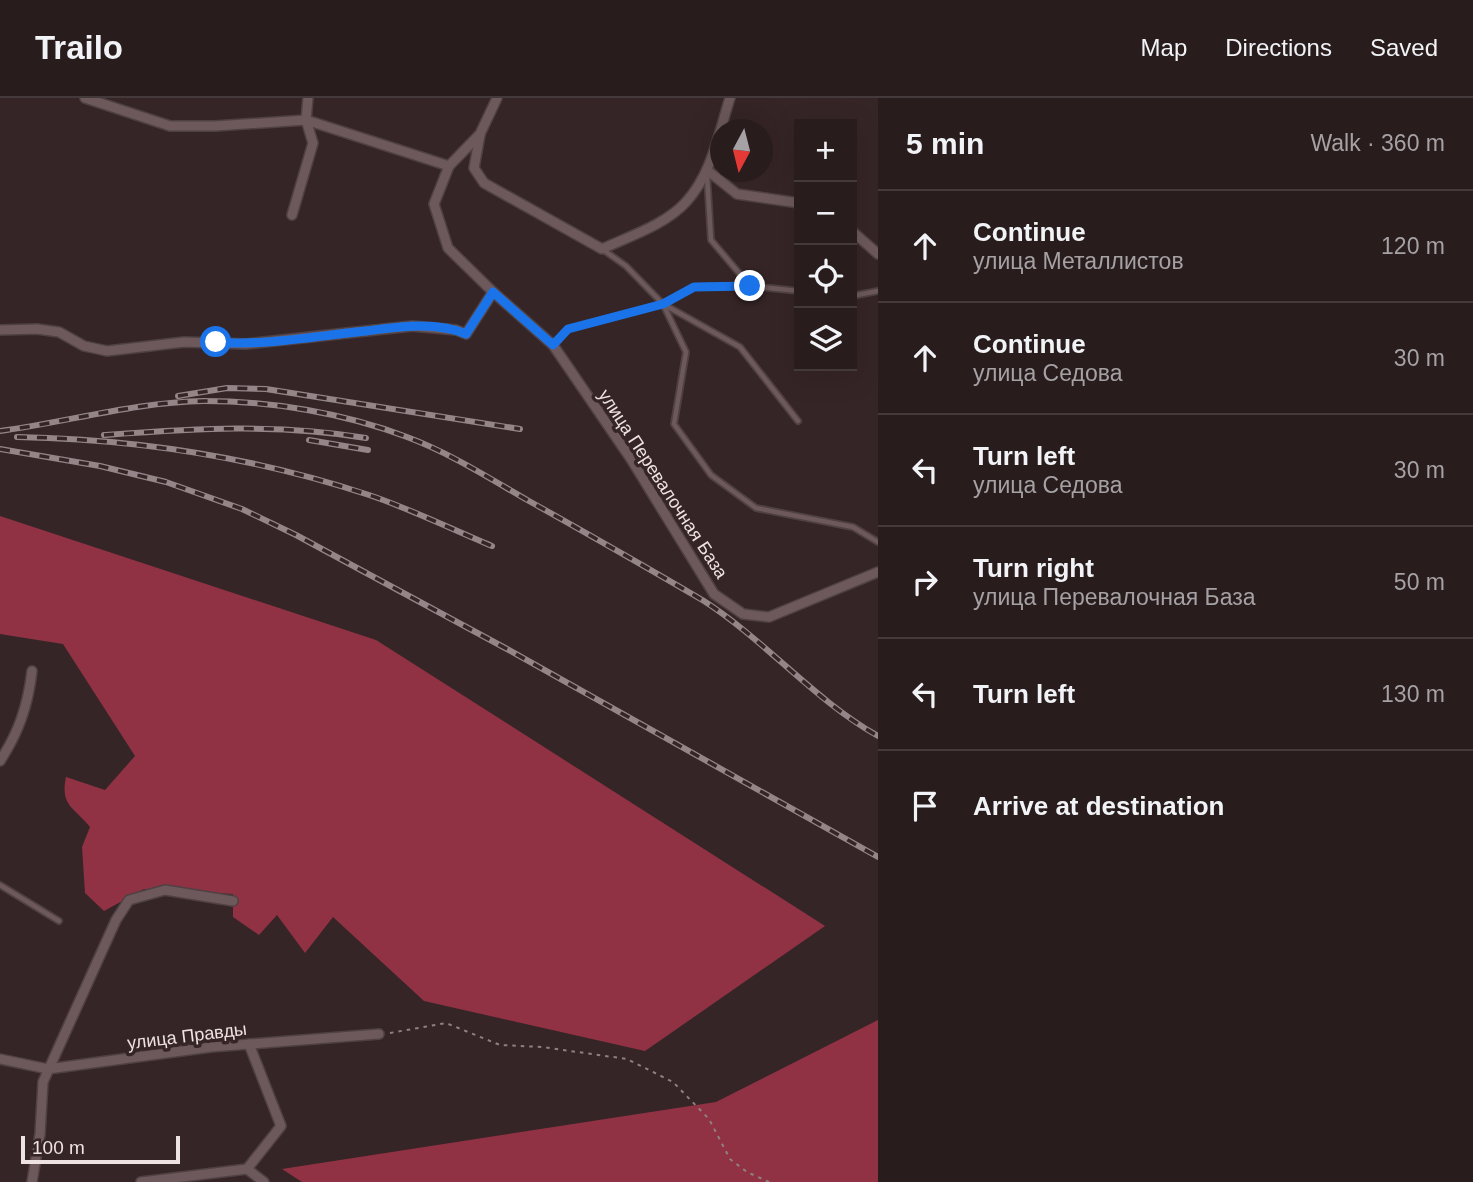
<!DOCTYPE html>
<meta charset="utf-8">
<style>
body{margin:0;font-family:Helvetica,sans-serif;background:#34292a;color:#f1f3f6}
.controls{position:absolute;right:21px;top:21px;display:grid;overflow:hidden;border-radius:0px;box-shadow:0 7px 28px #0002}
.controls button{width:63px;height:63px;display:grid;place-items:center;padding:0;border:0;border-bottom:2px solid #443a3b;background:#281c1d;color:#f1f3f6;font:35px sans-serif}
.compass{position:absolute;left:710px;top:21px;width:63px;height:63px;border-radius:50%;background:#281c1d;box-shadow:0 7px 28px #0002;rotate:187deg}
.scale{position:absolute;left:21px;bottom:18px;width:159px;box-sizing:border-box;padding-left:7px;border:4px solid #eee2e3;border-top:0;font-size:19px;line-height:24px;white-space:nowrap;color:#eee2e3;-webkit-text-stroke:5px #362527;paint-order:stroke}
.stop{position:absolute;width:21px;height:21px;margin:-16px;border:5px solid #1a73e8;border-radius:50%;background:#fff}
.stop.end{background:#1a73e8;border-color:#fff;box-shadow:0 2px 7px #0008}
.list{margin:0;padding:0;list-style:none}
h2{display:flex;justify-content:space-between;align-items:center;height:91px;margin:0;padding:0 28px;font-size:30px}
h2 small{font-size:23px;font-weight:400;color:#a5a1a4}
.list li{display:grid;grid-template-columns:46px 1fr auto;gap:21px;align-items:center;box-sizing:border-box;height:112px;padding:0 28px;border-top:2px solid #443a3b}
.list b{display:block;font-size:26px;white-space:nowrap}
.list p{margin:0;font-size:23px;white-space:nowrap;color:#a5a1a4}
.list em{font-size:23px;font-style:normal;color:#a5a1a4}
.icon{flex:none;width:38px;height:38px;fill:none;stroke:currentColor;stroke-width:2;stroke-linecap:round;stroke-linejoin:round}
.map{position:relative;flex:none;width:878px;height:1084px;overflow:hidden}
header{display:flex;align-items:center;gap:42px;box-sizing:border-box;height:98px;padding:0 35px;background:#281c1d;border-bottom:2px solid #443a3b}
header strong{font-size:33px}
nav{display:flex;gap:38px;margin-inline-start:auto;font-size:24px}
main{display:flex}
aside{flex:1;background:#281c1d}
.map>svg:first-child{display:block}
.forest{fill:#913244}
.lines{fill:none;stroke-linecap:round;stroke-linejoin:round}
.lane-casing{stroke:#4f4143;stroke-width:8}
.street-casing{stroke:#4f4143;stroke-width:12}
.path{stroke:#8f8081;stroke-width:2;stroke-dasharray:3.5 5;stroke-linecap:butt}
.lane{stroke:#6d595b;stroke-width:4.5}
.street{stroke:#6d595b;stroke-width:9}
.rail-casing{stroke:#948688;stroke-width:6}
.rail{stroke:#362527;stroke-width:3.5;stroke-dasharray:10;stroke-linecap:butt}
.route{stroke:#1a73e8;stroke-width:9}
.labels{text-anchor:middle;stroke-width:7;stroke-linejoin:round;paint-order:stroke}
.street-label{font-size:18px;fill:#eee2e3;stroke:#362527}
</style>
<header>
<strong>Trailo</strong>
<nav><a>Map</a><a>Directions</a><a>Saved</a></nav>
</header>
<main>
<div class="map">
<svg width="878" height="1084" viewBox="0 0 878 1084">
<rect width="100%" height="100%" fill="#362527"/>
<g class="forest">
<path d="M0 418 376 542 825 828 645 953 424 903 333 819 305 855 277 817 259 837 233 819V796L144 791 104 813 85 795 82 749 90 729C74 709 60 708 66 679L105 692 135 658 63 546 0 536Z"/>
<path d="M878 922V1084H302L282 1071 716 1004Z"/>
</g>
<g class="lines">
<defs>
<g id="lane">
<path d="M707 77 711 142 750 188"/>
<path d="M602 151 626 168 663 206 694 189 750 188 799 193"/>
<path d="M852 198 878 193"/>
<path d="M663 206 686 254 674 326 711 377 756 410 853 429 878 444"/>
<path d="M554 247 568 231 663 206 740 249 798 323"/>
<path d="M0 787 59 823"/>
</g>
<g id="street">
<path d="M85 0 170 28H215L306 22 449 68"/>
<path d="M480 37 474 70 484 85 602 151C630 138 665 127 686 104 712 76 719 34 730 0"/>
<path d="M707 72 737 96 799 105"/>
<path d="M292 117 313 45 306 22 308 0"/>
<path d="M852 133 878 156"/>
<path d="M493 194 553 247 631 361 714 496 743 516 769 519 878 474"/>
<path d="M0 232 37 231 59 234 84 248 107 253 184 244 246 246 412 228 456 232 466 236 493 194 448 150 434 106 449 68 480 36 497 0"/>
<path d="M0 663C19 634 28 607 32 573"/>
<path d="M0 961 48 971 211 949 379 936"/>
<path d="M247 1071 281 1028 249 946"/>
<path d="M247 1071 264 1084"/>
<path d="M32 1084 40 1036 43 984 116 822 129 802 165 792 233 803"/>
<path d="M141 1084 247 1071"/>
</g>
</defs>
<use href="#lane" class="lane-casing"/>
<use href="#street" class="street-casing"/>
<path class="path" d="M390 935 446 925 500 947 542 949 627 961 673 984 709 1021 730 1061 747 1074 769 1084"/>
<use href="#lane" class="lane"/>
<use href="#street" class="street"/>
<defs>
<g id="rail">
<path d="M178 298 227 290 266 291 520 331"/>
<path d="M0 333C68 324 135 304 204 303 272 303 344 315 407 339 450 355 489 380 529 403 588 436 646 469 704 503 766 543 814 602 878 638"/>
<path d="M104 337C192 331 278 325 366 340"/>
<path d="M17 339C135 341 257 360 369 397 411 411 451 431 492 448"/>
<path d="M309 342 368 352"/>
<path d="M0 351 100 368 166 384 242 411 296 437 507 551 878 759"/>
</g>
</defs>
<use href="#rail" class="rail-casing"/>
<use href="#rail" class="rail"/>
</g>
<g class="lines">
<path class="route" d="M216 244C266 248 316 238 366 233 398 229 435 223 466 236L493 194 553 247 568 231 663 206 694 189 750 188"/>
</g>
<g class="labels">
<g class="street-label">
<text transform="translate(663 386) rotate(57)" y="6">улица Перевалочная База</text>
<text transform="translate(187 938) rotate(-7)" y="6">улица Правды</text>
</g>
</g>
</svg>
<div class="controls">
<button>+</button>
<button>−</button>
<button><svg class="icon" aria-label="locate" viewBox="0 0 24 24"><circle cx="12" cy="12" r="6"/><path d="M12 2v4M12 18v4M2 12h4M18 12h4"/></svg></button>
<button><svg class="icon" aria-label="layers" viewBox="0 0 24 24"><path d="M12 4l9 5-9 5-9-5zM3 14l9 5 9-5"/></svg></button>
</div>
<svg class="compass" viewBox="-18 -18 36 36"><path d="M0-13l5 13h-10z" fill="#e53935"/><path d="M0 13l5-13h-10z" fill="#a5a1a4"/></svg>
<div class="scale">100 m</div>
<div class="stop" style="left:216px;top:244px"></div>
<div class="stop end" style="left:750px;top:188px"></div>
</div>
<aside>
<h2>5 min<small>Walk · 360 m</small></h2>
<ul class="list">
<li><svg class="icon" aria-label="ahead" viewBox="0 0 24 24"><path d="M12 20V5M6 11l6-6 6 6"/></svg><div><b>Continue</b><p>улица Металлистов</p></div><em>120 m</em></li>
<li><svg class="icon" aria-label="ahead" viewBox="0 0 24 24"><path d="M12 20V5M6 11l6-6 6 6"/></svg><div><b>Continue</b><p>улица Седова</p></div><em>30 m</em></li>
<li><svg class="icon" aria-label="left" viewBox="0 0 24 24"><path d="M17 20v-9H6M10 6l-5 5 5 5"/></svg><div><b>Turn left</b><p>улица Седова</p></div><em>30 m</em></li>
<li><svg class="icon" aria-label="right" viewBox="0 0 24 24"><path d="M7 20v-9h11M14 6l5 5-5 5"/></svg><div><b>Turn right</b><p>улица Перевалочная База</p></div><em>50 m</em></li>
<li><svg class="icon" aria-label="left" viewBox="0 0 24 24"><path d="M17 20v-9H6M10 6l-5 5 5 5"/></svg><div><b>Turn left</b></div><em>130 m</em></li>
<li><svg class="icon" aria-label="arrive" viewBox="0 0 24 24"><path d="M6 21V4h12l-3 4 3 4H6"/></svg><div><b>Arrive at destination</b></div></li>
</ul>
</aside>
</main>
